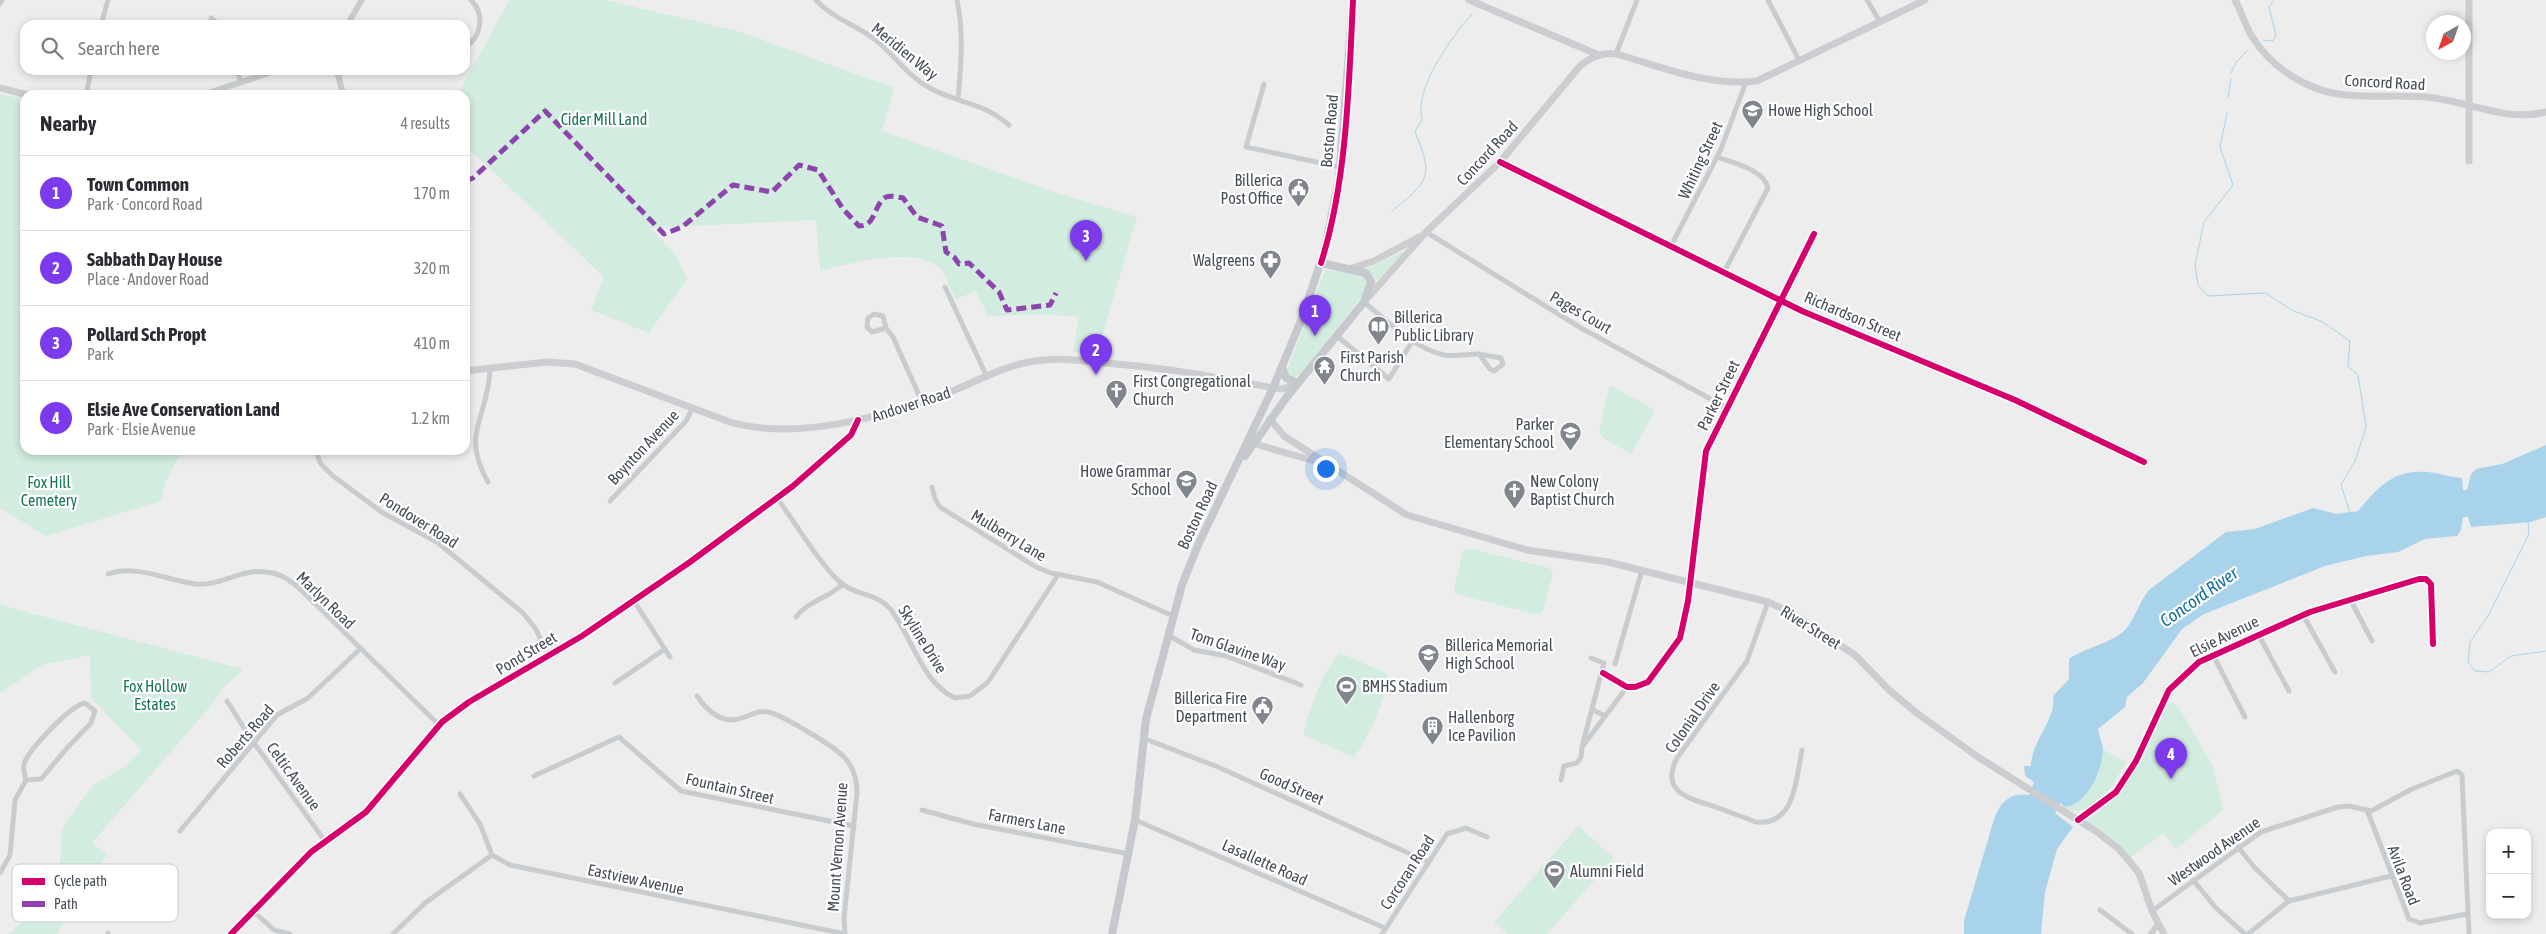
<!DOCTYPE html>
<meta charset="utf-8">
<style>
body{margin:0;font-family:"Asap Condensed",sans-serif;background:#f7f7f7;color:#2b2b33}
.controls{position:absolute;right:15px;bottom:15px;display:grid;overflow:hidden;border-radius:10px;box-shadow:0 2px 8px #0003}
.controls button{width:45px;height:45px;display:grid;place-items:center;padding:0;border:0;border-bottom:1px solid #e1e1e2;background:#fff;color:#2b2b33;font:25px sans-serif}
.compass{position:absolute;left:2426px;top:15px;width:45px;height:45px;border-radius:50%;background:#fff;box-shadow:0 2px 8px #0003;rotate:220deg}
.you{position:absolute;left:1325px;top:468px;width:18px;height:18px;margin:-12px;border:4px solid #fff;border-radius:50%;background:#1a73e8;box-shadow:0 0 0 8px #1a73e833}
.badge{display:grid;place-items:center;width:32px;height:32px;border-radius:50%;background:#7c3aed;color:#fff;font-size:16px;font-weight:700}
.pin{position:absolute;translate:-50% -41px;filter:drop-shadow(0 1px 2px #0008)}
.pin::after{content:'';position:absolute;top:26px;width:18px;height:15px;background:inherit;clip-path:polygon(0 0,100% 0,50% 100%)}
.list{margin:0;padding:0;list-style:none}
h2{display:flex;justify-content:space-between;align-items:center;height:65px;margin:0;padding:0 20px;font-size:21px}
h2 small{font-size:16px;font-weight:400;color:#7c7c81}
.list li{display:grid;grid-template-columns:32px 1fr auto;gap:15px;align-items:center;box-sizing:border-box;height:75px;padding:0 20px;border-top:1px solid #e1e1e2}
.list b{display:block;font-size:19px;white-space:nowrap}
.list p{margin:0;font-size:16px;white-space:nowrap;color:#7c7c81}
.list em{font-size:16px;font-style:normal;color:#7c7c81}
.icon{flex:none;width:28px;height:28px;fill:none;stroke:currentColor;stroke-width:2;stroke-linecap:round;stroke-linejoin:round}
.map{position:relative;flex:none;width:2546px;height:934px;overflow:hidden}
.search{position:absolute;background:#fff;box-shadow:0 2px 8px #0003;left:20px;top:20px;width:450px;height:55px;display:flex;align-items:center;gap:12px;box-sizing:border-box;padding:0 18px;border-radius:15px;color:#7c7c81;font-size:19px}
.panel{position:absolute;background:#fff;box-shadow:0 2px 8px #0003;left:20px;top:90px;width:450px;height:365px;border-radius:15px}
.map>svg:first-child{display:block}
.green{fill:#d2ecdf}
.water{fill:#a8d3ea}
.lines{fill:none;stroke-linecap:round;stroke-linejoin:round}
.stream{stroke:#a8d3ea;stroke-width:1}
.minor{stroke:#c9ccce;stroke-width:5}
.tertiary{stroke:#c9ccce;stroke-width:6}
.secondary{stroke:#cbcdd0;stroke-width:7}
.primary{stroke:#c5c8cc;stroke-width:8}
.quiet{stroke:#8e44ad;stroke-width:5;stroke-dasharray:10 5;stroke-linecap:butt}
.cycleway-casing{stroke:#fff;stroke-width:9}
.cycleway{stroke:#d6006c;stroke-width:6}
.labels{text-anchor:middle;stroke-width:4.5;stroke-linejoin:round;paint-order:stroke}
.street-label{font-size:16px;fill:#464d59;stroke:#fff}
.poi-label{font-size:16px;fill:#464d59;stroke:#fff;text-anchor:start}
.park-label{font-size:16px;fill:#1a7754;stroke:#fff}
.water-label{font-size:18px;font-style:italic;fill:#1270a0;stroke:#fff}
.key{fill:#fff;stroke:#c8cacd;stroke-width:1}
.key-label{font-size:14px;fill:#464d59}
</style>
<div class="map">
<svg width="2546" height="934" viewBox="0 0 2546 934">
<rect width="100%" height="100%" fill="#eeeded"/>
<g class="green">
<path d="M509 0H605L738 31 894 88 882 131 1057 193 1137 217 1097 354 1073 352 1079 317 1042 314 988 316 976 291 956 299C953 294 943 271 940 268 916 245 848 264 820 271L816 220 650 228 675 254 687 279 649 333 591 310 604 277 465 145V95H458Z"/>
<path d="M0 94 25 99V450H183L166 480 161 501 46 536 0 508Z"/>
<path d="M1404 251 1355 305 1300 374 1294 377 1288 373V368L1325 270 1359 273Z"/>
<path d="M1610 385 1655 410 1631 454 1602 437 1599 430Z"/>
<path d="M1468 548 1550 568 1553 574 1543 611 1538 615 1456 594 1454 589 1463 551Z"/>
<path d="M0 605 243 669 224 687 214 702 92 843 107 854 57 934H8L46 904 59 883 62 829 92 786 124 767 141 750 91 698 90 655 42 665 0 693Z"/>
<path d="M1340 653 1388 674C1389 691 1366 746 1353 757L1304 735C1304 718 1327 663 1340 653Z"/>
<path d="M2171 703 2178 706 2213 767 2223 810 2176 849 2163 833 2130 858 2110 837 2085 820C2124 804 2147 742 2166 707Z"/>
<path d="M2104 750 2126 762C2112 786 2102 807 2073 812L2065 807 2073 806 2092 785Z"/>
<path d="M1578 826 1614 858 1547 934H1508L1494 922Z"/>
</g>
<path class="water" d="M2546 445V517L2531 522 2471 527 2468 517H2463L2461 530 2457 536 2425 539 2398 552 2366 556 2325 566 2204 614 2182 629 2143 683 2127 697 2125 707 2098 729C2099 736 2104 746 2103 752 2101 772 2087 805 2065 807L2060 803 2055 813 2073 827 2057 849 2045 892 2041 934H1964V921L1994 819C2001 801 2009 793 2029 795L2034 782 2025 776 2024 766H2031C2031 741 2057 719 2053 696L2069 679V659C2086 647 2110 644 2125 630 2135 619 2139 602 2149 590L2226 532 2255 529 2313 508 2336 514 2358 511C2381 484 2396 467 2435 473 2445 475 2451 477 2462 478L2463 490H2467L2471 474 2476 469 2502 464Z"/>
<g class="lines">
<g class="stream">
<path d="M2263 40 2273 41 2276 35 2269 7 2274 0"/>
<path d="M2231 73 2237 61 2248 50"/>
<path d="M2228 98 2231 78"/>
<path d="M2227 113 2220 147 2233 185 2204 222 2195 265 2198 285 2208 296 2265 293 2294 311 2323 322 2350 341 2348 366 2358 375 2366 427 2355 461 2341 485 2350 513"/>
<path d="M1392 211C1429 181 1434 177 1415 132L1422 119C1414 88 1452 36 1472 14"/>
<path d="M2528 522 2529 534 2488 616 2470 642 2468 662 2475 671 2489 672 2511 656 2546 651"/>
</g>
<g class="minor">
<path d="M816 0C832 18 854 24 873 38 893 53 907 76 930 88 959 104 981 101 1009 125"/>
<path d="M957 0C964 32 961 67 958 99"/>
<path d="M1768 0 1799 60"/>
<path d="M1867 0 1879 20"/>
<path d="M0 4 2 0"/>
<path d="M211 18 220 25"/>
<path d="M101 25 108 0"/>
<path d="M465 47C482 37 485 14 471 0"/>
<path d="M1616 54 1637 0"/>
<path d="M237 70 241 82"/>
<path d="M1264 84 1246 147 1340 167"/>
<path d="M86 95 91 70"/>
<path d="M1717 157C1733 163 1765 170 1768 188L1724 272"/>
<path d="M1500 162 1802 311 2015 400 2144 462"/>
<path d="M1426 232 1581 328 1727 408"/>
<path d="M1671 246 1721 149 1746 82"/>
<path d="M945 287 987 377"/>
<path d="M1364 302C1387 321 1413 348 1444 355 1455 357 1468 354 1479 354"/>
<path d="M886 328 872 332 867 327 868 318 874 314 883 316 886 328 893 337 922 402"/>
<path d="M1337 336 1389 379 1413 340"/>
<path d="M1479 354 1501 358 1503 364 1494 371 1490 369Z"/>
<path d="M315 450 321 464 333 476 383 513 437 542 523 613 535 628 549 656"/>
<path d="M488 482C460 433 488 418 490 370"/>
<path d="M932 487 935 499 940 507 1036 567 1051 573 1097 582 1173 616"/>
<path d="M777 498C795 522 820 565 841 583 856 596 878 593 891 610 912 637 922 683 955 698L970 696 988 682 1058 575"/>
<path d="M610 501 686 421 692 409"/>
<path d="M108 574C135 564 167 580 195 584 220 587 241 568 266 572 280 573 290 580 300 589L439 725"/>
<path d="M2350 599 2372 641"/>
<path d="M634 601 670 657"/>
<path d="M1768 602 1747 661 1677 758C1659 793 1691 799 1716 807 1729 812 1743 817 1756 822 1796 826 1796 778 1802 750"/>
<path d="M2303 615 2335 672"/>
<path d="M796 617C808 601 829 598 843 584"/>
<path d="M2258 634 2289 691"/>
<path d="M1168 635 1194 650 1226 656 1301 685"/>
<path d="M2213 655 2245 717"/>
<path d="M1615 664 1642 570"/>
<path d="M1603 673 1627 687H1635L1648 682 1680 638 1688 601 1706 451 1814 234"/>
<path d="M615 683 665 649"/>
<path d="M697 696C707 711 723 725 742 718 751 715 758 710 768 712 781 714 835 747 844 757 854 767 857 780 857 793L844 918 845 934"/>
<path d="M227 701 249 736 325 841"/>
<path d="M85 703 95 711 91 723 67 748 41 779 26 780C24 774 23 770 24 764 29 749 70 706 85 703Z"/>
<path d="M1593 710 1605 716"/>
<path d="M1143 738 1218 767 1428 862"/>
<path d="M1583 743 1604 663 1591 658"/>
<path d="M534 776 619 737 681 791 854 826"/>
<path d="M1561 780 1564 766 1577 763 1581 757 1582 747 1627 687"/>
<path d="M460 794 480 824 492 855 510 865 845 934"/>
<path d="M922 810 973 824 1129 854"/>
<path d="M2367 810 2409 919 2420 923 2467 914"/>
<path d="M1135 820 1385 928"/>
<path d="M2078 820 2116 792 2136 761 2169 690 2199 662 2310 612 2419 579H2426L2431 584 2433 644"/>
<path d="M180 831 277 715 308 698 360 649"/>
<path d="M2238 847 2255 868 2289 901"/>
<path d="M0 873 10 855 15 800 26 780"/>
<path d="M2193 880 2216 908 2245 934"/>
<path d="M2100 910 2132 934"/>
<path d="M253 911 274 930 290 934"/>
<path d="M2152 911 2261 832 2338 807 2349 806 2371 811 2412 789 2457 771 2462 775 2469 934"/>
<path d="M108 934V933"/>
<path d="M393 934 425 903 492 855"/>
<path d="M1382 934 1447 834 1466 828 1487 837"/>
<path d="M2248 934 2289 901 2391 876"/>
</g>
<g class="tertiary">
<path d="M347 25 362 0"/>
<path d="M337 70 343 95"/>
<path d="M202 95 278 70"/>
<path d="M231 934 311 852 366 812 442 722 469 702 582 636 690 562 793 486 851 435 858 420"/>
<path d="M2151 934 2158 924"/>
</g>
<g class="secondary">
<path d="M1469 0 1599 55"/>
<path d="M2235 0C2241 11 2245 24 2251 35 2271 68 2308 92 2347 95 2376 98 2405 94 2434 98 2472 103 2507 122 2546 112"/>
<path d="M2469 0V161"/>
<path d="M0 88 28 95"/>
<path d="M1349 269 1374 261 1419 237"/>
<path d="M1364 302 1426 232 1500 162 1580 66C1591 57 1602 52 1616 54 1663 67 1709 87 1757 81L1925 0"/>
<path d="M465 371 547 362 575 364 730 422C799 442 889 415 955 390 979 380 1003 367 1029 362 1054 357 1080 360 1104 363 1162 367 1217 377 1273 388L1283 389 1298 383"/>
<path d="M1270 419 1284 436 1407 515 1527 550 1608 562 1768 602 1790 612 1855 655 1889 690 1918 714 1978 757 2097 832 2119 849 2139 873 2152 911 2164 934"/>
<path d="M1251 439 1254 443 1262 446 1322 463"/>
</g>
<g class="primary">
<path d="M1282 367 1286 378 1298 383"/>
<path d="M1245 456 1286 398 1364 302 1371 282 1366 273 1321 263"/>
<path d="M1112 934 1135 820 1146 719 1182 585 1198 545 1273 388 1302 318 1324 252 1339 179 1353 0"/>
</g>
<path class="quiet" d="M465 181 473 178 545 111 664 234 682 227 733 185 772 192 799 165 818 170 843 209 859 226C877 226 873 204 886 197 891 195 898 197 903 198L917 217 942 226 946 252 954 257 959 264 969 263 999 292 1007 310 1050 305 1056 293"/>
<defs>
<g id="cycleway">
<path d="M1500 162 1802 311 2015 400 2144 462"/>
<path d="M1321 263C1347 181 1349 85 1353 0"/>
<path d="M1603 673 1627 687H1635L1648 682 1680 638 1688 601 1706 451 1814 234"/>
<path d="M2078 820 2116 792 2136 761 2169 690 2199 662 2310 612 2419 579H2426L2431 584 2433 644"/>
<path d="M231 934 311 852 366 812 442 722 469 702 582 636 690 562 793 486 851 435 858 420"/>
</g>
</defs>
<use href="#cycleway" class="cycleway-casing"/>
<use href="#cycleway" class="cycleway"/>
</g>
<defs>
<symbol id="school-pin" viewBox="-11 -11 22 30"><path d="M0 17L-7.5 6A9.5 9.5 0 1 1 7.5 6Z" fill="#81858d" stroke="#fff"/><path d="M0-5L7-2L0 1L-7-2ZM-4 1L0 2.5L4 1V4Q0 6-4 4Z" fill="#fff"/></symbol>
<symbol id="civic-pin" viewBox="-11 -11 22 30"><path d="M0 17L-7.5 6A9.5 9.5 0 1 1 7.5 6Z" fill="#81858d" stroke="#fff"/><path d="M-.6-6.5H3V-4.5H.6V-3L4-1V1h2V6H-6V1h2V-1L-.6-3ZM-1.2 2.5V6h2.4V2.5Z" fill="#fff"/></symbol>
<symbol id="pharmacy-pin" viewBox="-11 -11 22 30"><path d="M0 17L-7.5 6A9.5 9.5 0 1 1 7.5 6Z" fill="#81858d" stroke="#fff"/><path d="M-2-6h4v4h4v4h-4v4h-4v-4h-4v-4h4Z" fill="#fff"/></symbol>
<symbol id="library-pin" viewBox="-11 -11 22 30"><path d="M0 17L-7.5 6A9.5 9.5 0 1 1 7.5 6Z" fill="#81858d" stroke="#fff"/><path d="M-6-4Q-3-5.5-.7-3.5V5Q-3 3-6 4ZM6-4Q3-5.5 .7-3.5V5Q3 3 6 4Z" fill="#fff"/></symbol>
<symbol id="temple-pin" viewBox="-11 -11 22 30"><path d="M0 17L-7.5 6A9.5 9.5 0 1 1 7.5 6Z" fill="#81858d" stroke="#fff"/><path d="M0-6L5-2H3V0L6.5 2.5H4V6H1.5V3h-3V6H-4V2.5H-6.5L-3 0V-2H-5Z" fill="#fff"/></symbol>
<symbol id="church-pin" viewBox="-11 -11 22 30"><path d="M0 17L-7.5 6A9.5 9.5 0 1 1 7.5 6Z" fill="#81858d" stroke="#fff"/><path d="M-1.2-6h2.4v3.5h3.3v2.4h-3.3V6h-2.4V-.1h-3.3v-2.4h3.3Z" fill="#fff"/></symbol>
<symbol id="stadium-pin" viewBox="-11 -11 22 30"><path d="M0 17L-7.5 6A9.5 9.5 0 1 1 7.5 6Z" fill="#81858d" stroke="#fff"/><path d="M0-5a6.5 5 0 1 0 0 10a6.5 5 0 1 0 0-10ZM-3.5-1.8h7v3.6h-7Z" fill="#fff"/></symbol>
<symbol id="building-pin" viewBox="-11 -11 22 30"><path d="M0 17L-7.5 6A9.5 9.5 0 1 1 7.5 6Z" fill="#81858d" stroke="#fff"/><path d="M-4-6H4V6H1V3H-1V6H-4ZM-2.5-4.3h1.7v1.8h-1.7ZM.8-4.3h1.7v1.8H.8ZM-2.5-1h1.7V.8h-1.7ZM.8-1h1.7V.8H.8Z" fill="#fff"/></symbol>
</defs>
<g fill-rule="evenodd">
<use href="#school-pin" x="1740" y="98" width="25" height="34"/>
<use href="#civic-pin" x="1286" y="176" width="25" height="34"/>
<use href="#pharmacy-pin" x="1258" y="248" width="25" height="34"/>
<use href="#library-pin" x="1366" y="314" width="25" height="34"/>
<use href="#temple-pin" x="1312" y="354" width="25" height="34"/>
<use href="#church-pin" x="1104" y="378" width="25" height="34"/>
<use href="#school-pin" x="1558" y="420" width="25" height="34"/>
<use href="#school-pin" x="1174" y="468" width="25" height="34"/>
<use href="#church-pin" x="1502" y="478" width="25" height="34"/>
<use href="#school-pin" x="1416" y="642" width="25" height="34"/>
<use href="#stadium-pin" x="1334" y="674" width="25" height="34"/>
<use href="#civic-pin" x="1250" y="694" width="25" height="34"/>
<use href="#building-pin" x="1420" y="714" width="25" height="34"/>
<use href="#stadium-pin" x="1542" y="858" width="25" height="34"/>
</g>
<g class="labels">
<g class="street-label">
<text transform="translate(905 51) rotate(39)" y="6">Meridien Way</text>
<text transform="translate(2385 82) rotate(3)" y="6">Concord Road</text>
<text transform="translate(1329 131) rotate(-85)" y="6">Boston Road</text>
<text transform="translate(1487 153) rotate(-47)" y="6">Concord Road</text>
<text transform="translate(1700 160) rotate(-65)" y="6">Whiting Street</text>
<text transform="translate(1581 312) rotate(30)" y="6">Pages Court</text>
<text transform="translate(1853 316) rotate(23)" y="6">Richardson Street</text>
<text transform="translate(1718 395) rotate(-64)" y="6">Parker Street</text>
<text transform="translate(911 404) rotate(-18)" y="6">Andover Road</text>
<text transform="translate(643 447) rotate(-47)" y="6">Boynton Avenue</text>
<text transform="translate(1197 515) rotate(-65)" y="6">Boston Road</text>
<text transform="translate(419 520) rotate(32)" y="6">Pondover Road</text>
<text transform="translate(1009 535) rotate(31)" y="6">Mulberry Lane</text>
<text transform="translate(326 600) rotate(44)" y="6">Marlyn Road</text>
<text transform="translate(1811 627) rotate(32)" y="6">River Street</text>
<text transform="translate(2224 636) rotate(-26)" y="6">Elsie Avenue</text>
<text transform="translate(923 639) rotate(58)" y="6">Skyline Drive</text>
<text transform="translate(1238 649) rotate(19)" y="6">Tom Glavine Way</text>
<text transform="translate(526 653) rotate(-31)" y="6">Pond Street</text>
<text transform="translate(1692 717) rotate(-55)" y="6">Colonial Drive</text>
<text transform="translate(245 736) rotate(-49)" y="6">Roberts Road</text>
<text transform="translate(294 776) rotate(54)" y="6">Celtic Avenue</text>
<text transform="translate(1292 786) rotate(24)" y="6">Good Street</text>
<text transform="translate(730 788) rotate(13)" y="6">Fountain Street</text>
<text transform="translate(1027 821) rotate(11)" y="6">Farmers Lane</text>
<text transform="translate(837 847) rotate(-86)" y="6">Mount Vernon Avenue</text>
<text transform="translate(2214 851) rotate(-35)" y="6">Westwood Avenue</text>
<text transform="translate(1265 862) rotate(24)" y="6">Lasallette Road</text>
<text transform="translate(1407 872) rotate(-57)" y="6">Corcoran Road</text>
<text transform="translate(2404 875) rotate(69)" y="6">Avila Road</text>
<text transform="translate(636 879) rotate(12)" y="6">Eastview Avenue</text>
</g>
<g class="poi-label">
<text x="1768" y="116">Howe High School</text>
<text x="1283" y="186" text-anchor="end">Billerica<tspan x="1283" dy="18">Post Office</tspan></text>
<text x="1255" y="266" text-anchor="end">Walgreens</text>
<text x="1394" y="323">Billerica<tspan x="1394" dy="18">Public Library</tspan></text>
<text x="1340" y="363">First Parish<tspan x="1340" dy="18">Church</tspan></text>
<text x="1133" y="387">First Congregational<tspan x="1133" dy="18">Church</tspan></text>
<text x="1554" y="430" text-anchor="end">Parker<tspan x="1554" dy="18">Elementary School</tspan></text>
<text x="1171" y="477" text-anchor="end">Howe Grammar<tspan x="1171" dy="18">School</tspan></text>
<text x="1530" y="487">New Colony<tspan x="1530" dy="18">Baptist Church</tspan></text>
<text x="1445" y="651">Billerica Memorial<tspan x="1445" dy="18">High School</tspan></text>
<text x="1362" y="692">BMHS Stadium</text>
<text x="1247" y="704" text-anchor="end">Billerica Fire<tspan x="1247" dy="18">Department</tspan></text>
<text x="1448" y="723">Hallenborg<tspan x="1448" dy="18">Ice Pavilion</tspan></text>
<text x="1570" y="877">Alumni Field</text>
</g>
<g class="park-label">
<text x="604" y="125">Cider Mill Land</text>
<text x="49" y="488">Fox Hill<tspan x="49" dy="18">Cemetery</tspan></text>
<text x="155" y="692">Fox Hollow<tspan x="155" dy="18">Estates</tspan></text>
</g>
<g class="water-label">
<text transform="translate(2199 597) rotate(-35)" y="6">Concord River</text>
</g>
</g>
<rect x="12" y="864" width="166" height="58" rx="8" class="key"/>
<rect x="22" y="878" width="23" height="7" fill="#d6006c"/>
<rect x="22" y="901" width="23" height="6" fill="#8e44ad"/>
<g class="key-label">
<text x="54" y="886">Cycle path</text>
<text x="54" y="909">Path</text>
</g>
</svg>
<div class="controls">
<button>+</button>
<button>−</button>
</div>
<svg class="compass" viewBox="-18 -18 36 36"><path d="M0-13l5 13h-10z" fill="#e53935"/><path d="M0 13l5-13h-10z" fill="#7c7c81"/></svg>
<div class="you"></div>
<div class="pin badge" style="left:1315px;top:336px">1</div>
<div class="pin badge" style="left:1096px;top:375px">2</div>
<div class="pin badge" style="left:1086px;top:261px">3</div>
<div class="pin badge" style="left:2171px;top:779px">4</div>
<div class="search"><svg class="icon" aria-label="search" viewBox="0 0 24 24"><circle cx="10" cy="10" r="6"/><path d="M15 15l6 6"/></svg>Search here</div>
<section class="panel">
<h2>Nearby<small>4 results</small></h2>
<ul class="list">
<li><span class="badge">1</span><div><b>Town Common</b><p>Park · Concord Road</p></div><em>170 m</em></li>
<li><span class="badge">2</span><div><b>Sabbath Day House</b><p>Place · Andover Road</p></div><em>320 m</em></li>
<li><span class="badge">3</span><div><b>Pollard Sch Propt</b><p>Park</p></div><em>410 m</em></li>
<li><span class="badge">4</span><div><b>Elsie Ave Conservation Land</b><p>Park · Elsie Avenue</p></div><em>1.2 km</em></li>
</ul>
</section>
</div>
